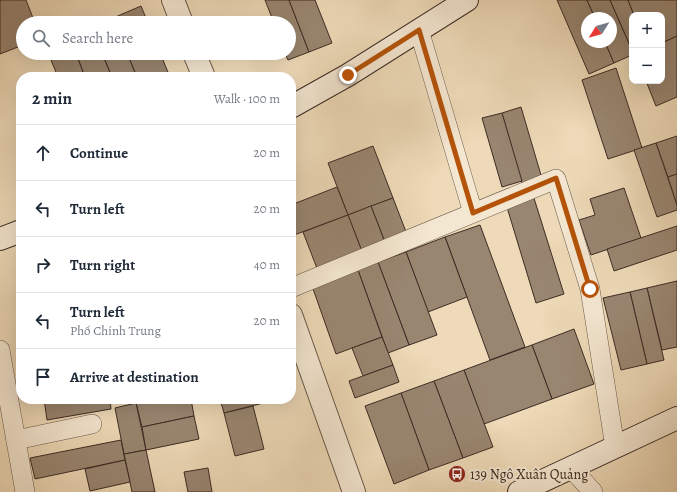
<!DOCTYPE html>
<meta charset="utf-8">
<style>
body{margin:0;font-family:Alegreya,serif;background:#f6f6f7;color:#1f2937}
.controls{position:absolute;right:12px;top:12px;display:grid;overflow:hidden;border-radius:8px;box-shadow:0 4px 16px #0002}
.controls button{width:36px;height:36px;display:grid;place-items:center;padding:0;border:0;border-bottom:1px solid #e0e1e3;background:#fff;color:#1f2937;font:20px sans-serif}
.compass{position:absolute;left:581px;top:12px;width:36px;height:36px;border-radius:50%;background:#fff;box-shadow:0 4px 16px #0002;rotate:233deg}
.stop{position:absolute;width:12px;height:12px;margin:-9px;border:3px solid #b45309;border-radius:50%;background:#fff}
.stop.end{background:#b45309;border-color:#fff;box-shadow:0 1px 4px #0008}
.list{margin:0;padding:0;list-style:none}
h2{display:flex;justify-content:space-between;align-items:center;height:52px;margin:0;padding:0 16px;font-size:17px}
h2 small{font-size:13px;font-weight:400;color:#747a83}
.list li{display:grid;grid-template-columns:26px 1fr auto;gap:12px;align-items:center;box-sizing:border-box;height:56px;padding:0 16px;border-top:1px solid #e0e1e3}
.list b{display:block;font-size:15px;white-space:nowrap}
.list p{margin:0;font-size:13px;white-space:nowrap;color:#747a83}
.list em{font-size:13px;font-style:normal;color:#747a83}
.icon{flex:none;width:22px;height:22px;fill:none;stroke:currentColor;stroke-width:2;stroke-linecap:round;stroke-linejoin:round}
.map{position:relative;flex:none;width:677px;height:492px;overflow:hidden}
.search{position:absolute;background:#fff;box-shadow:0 4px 16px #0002;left:16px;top:16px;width:280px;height:44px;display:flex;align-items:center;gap:10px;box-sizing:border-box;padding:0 14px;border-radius:22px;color:#747a83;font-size:15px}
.panel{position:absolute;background:#fff;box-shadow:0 4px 16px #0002;left:16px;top:72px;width:280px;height:332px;border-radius:16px}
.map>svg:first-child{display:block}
.building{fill:#998671;stroke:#3c2b24}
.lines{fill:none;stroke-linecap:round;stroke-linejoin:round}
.lane-casing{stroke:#685749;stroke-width:20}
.street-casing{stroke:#685749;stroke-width:24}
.secondary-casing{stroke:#3c2b24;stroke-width:24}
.lane{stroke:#f4e7d1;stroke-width:19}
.street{stroke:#f4e7d1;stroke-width:22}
.secondary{stroke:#f4e7d1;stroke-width:22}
.route{stroke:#b45309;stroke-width:5}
.labels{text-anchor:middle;stroke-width:4;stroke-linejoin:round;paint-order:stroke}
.poi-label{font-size:14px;fill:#3c2b24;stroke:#f4e7d1;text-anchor:start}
</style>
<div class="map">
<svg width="677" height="492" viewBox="0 0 677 492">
<rect width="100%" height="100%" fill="#eedab8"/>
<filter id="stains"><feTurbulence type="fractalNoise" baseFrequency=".005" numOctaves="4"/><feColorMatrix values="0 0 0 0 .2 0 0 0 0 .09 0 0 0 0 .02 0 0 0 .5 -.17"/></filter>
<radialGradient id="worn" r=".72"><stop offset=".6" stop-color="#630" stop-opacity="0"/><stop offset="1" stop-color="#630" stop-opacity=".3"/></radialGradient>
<g class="building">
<path d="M0 0H26L35 23H23V45L0 54Z"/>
<path d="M265 0H289L309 52 288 60 285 53H289V23H274Z"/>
<path d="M289 0H315L332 43 309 52Z"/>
<path d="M557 0H587L595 18H587V42H605L614 63 589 74Z"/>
<path d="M587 0H610L632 50V55L614 63 605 42H611V18H595Z"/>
<path d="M610 0H628L634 15H632V50Z"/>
<path d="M628 0H677V36L662 43V15H634Z"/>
<path d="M141 6 148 23H115L113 18Z"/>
<path d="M113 18 115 23H100Z"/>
<path d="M677 36V97L656 106 646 81H662V43Z"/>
<path d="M48 53H76L85 77H58Z"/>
<path d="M76 53H102L112 77H85Z"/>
<path d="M102 53H127L137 77H112Z"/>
<path d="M127 53H160L170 77H137Z"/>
<path d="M616 68 642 148 608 159 582 80Z"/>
<path d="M521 107 543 182 523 188 502 113Z"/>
<path d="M502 113 522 181 502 187 482 118Z"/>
<path d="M677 136V174L668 177 656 143Z"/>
<path d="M656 143 677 205V210L657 217 634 150Z"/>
<path d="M373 146 393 198 348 215 328 163Z"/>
<path d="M677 174V205L668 177Z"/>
<path d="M337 187 348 215 294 235 291 228V205Z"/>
<path d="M624 188 641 238 591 255 579 220 595 215 590 199Z"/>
<path d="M533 195 564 294 536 303 506 204Z"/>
<path d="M393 198 408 237 386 245 371 206Z"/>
<path d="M371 206 386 245 363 254 348 215Z"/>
<path d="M348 215 363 254 318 271 303 232Z"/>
<path d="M480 225 525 347 490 360 445 237Z"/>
<path d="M677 226V250L614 271 607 249Z"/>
<path d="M445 237 467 297 428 312 406 252Z"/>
<path d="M406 252 437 335 409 345 378 262Z"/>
<path d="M378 262 409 345 388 353 358 270Z"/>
<path d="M358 270 382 337 336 354 312 286Z"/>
<path d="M677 281V347L662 350 647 288Z"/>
<path d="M647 288 664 360 647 364 630 292Z"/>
<path d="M630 292 647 364 621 370 603 298Z"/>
<path d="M574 329 594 384 552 399 532 345Z"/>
<path d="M382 337 393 365 363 376 352 348Z"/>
<path d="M532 345 552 399 484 424 464 370Z"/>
<path d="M393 365 399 382 355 398 349 381Z"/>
<path d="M464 370 493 447 463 458 434 381Z"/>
<path d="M434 381 463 458 429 470 401 393Z"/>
<path d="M401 393 429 470 394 484 365 406Z"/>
<path d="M44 399H110L111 409 47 420Z"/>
<path d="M157 399H191L194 416 142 427 136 403Z"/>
<path d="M220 399H279L224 413Z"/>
<path d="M136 403 146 450 124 454 115 408Z"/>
<path d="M253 406 264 449 235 456 224 413Z"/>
<path d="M194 416 199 439 146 450 142 427Z"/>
<path d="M121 440 125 460 35 479 30 458Z"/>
<path d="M146 450 155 492H132L124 454Z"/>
<path d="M125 460 130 482 90 491 85 469Z"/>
<path d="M208 468 212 492H188L184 472Z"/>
</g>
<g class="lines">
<defs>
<g id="lane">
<path d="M419 30 473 213"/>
<path d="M291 288 556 179 590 289 615 447"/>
<path d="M0 350 25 492"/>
<path d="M16 440 92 424"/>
<path d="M571 468 593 492"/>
</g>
<g id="street">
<path d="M173 0 182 23"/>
<path d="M194 53 204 77"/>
<path d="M291 315 354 492"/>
</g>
<g id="secondary">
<path d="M291 107 348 75 467 0"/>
<path d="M0 239 21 231"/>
<path d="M519 492 677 418"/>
</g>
</defs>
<use href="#lane" class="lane-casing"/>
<use href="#street" class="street-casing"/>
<use href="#secondary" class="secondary-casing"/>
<use href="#lane" class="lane"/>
<use href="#street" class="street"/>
<use href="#secondary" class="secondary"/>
</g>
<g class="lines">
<path class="route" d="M348 75 419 30 473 213 556 178 590 289"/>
</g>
<defs>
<symbol id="bus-disc" viewBox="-11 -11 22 22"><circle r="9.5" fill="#8f2418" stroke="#f4e7d1"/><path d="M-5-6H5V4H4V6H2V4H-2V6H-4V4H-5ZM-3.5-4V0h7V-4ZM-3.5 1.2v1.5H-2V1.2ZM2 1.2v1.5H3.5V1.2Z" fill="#fff"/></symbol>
</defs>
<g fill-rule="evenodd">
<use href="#bus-disc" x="447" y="464" width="20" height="20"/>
</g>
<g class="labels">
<g class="poi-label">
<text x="470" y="479">139 Ngô Xuân Quảng</text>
</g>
</g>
<rect width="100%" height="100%" filter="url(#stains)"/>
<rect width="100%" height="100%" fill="url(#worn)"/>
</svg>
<div class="controls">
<button>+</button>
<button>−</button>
</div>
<svg class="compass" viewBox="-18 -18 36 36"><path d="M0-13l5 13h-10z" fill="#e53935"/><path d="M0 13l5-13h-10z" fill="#747a83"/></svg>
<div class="stop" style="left:590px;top:289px"></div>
<div class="stop end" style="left:348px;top:75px"></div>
<div class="search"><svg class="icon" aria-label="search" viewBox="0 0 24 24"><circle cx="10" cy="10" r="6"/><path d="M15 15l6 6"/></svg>Search here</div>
<section class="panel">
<h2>2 min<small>Walk · 100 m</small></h2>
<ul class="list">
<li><svg class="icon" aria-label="ahead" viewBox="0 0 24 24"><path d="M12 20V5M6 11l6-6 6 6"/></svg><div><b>Continue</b></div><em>20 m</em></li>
<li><svg class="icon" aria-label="left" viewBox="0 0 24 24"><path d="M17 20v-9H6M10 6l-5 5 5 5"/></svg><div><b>Turn left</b></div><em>20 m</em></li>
<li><svg class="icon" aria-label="right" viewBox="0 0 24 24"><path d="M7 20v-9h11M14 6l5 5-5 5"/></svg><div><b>Turn right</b></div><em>40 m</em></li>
<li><svg class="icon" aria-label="left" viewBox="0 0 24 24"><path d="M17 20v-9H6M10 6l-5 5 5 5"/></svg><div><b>Turn left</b><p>Phố Chính Trung</p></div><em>20 m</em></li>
<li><svg class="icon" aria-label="arrive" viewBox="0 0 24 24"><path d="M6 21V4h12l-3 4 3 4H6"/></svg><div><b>Arrive at destination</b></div></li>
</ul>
</section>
</div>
